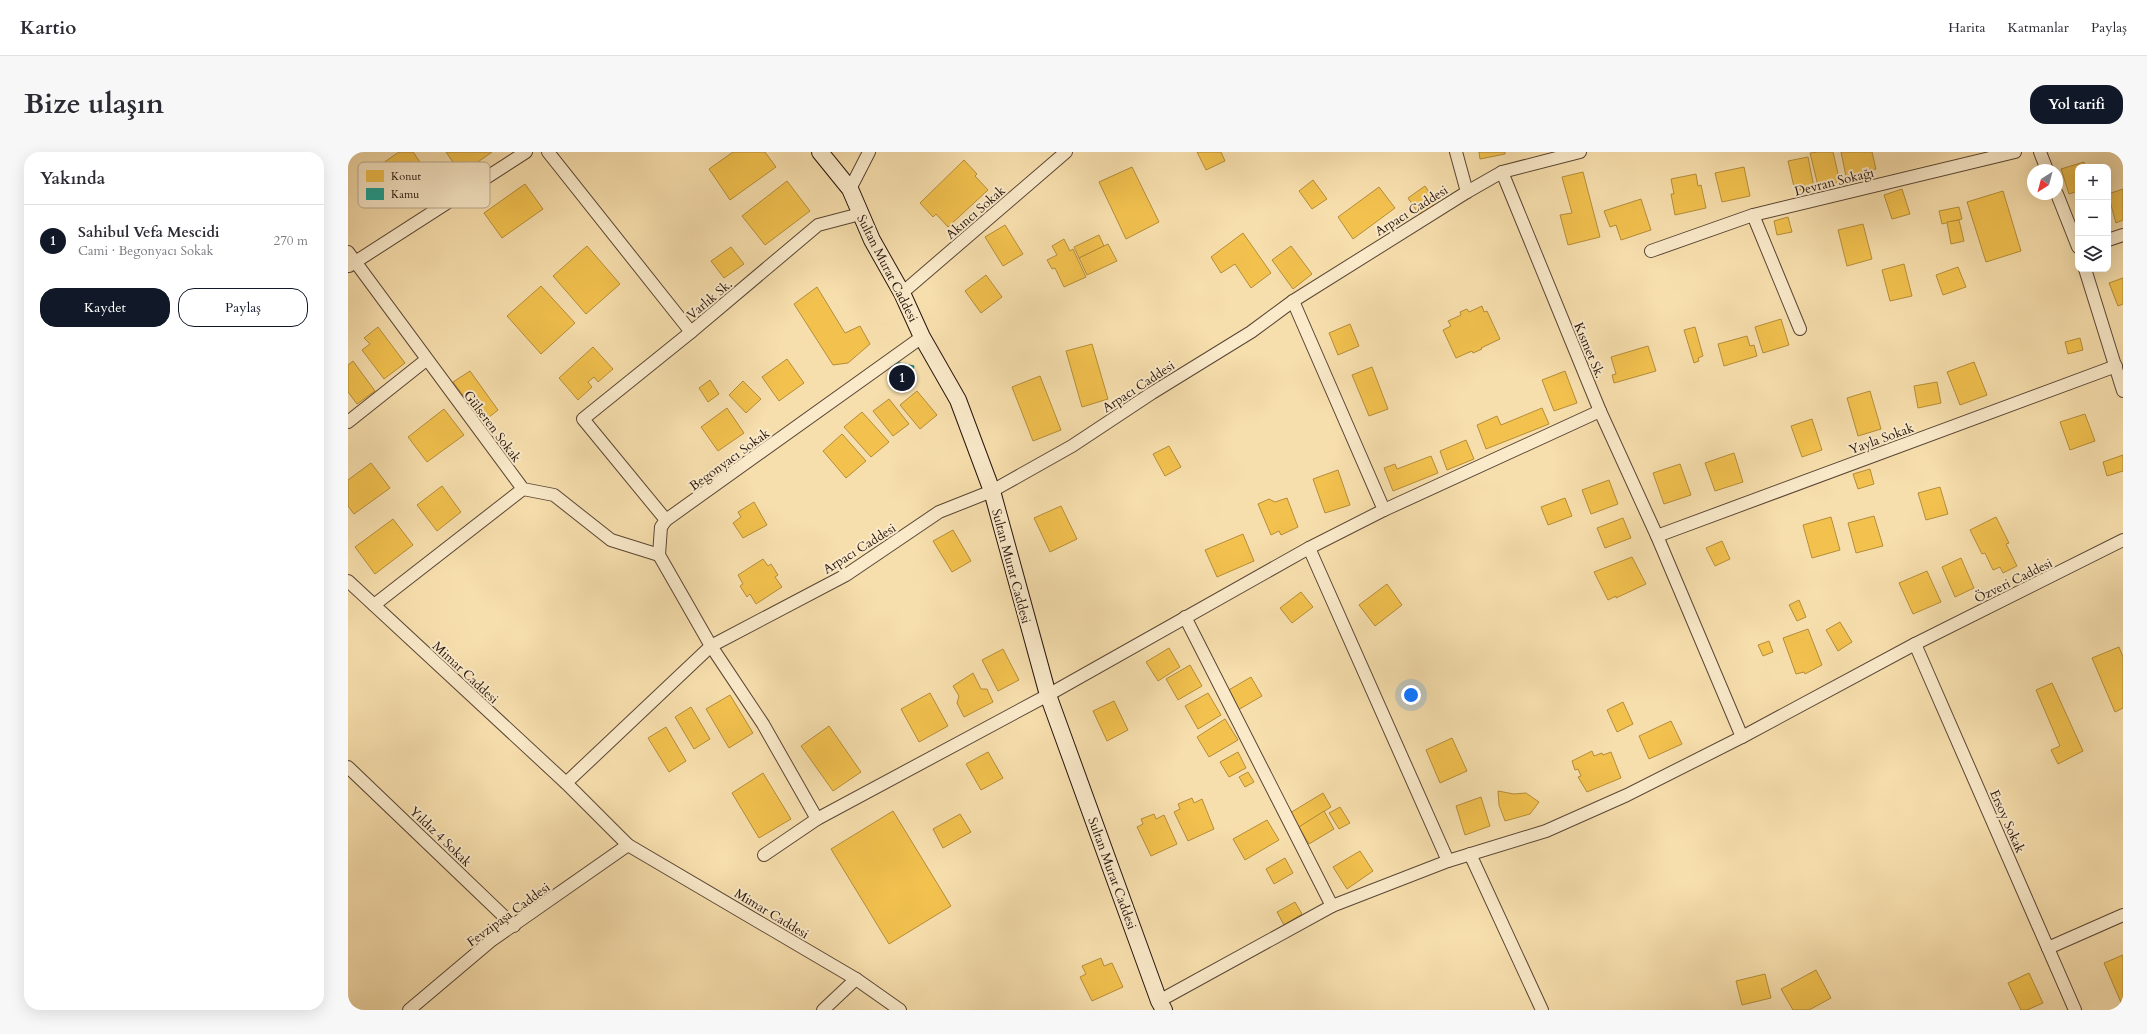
<!DOCTYPE html>
<html lang="tr">
<meta charset="utf-8">
<style>
body{margin:0;font-family:Cardo,serif;background:#f7f7f7;color:#2b2b33}
.controls{position:absolute;right:12px;top:12px;display:grid;overflow:hidden;border-radius:8px;box-shadow:0 4px 16px #0002}
.controls button{width:36px;height:36px;display:grid;place-items:center;padding:0;border:0;border-bottom:1px solid #e1e1e2;background:#fff;color:#2b2b33;font:20px sans-serif}
.compass{position:absolute;left:1679px;top:12px;width:36px;height:36px;border-radius:50%;background:#fff;box-shadow:0 4px 16px #0002;rotate:216deg}
.you{position:absolute;left:1063px;top:543px;width:14px;height:14px;margin:-10px;border:3px solid #fff;border-radius:50%;background:#1a73e8;box-shadow:0 0 0 6px #1a73e833}
.badge{display:grid;place-items:center;width:26px;height:26px;border-radius:50%;background:#111827;color:#fff;font-size:13px;font-weight:700}
.pin{position:absolute;translate:-50% -50%;border:2px solid #fff;box-shadow:0 1px 4px #0006}
.list{margin:0;padding:0;list-style:none}
h2{display:flex;justify-content:space-between;align-items:center;height:52px;margin:0;padding:0 16px;font-size:17px}
h2 small{font-size:13px;font-weight:400;color:#7c7c81}
.list li{display:grid;grid-template-columns:26px 1fr auto;gap:12px;align-items:center;box-sizing:border-box;height:72px;padding:0 16px;border-top:1px solid #e1e1e2}
.list b{display:block;font-size:15px;white-space:nowrap}
.list p{margin:0;font-size:13px;white-space:nowrap;color:#7c7c81}
.list em{font-size:13px;font-style:normal;color:#7c7c81}
.actions{display:flex;gap:8px;padding:12px 16px}
.actions a{flex:1;padding:9px 0;border:1px solid #111827;border-radius:16px;text-align:center;font-size:14px;color:#111827}
.actions .main{background:#111827;color:#fff}
.icon{flex:none;width:22px;height:22px;fill:none;stroke:currentColor;stroke-width:2;stroke-linecap:round;stroke-linejoin:round}
.map{position:relative;flex:none;width:1775px;height:858px;overflow:hidden;border-radius:16px}
header{display:flex;align-items:center;gap:24px;box-sizing:border-box;height:56px;padding:0 20px;background:#fff;border-bottom:1px solid #e1e1e2}
header strong{font-size:19px}
nav{display:flex;gap:22px;margin-inline-start:auto;font-size:14px}
.intro{display:flex;align-items:center;justify-content:space-between;box-sizing:border-box;height:96px;padding:0 24px}
h1{margin:0;font-size:28px}
.button{padding:10px 18px;border-radius:16px;background:#111827;color:#fff;font-size:14px;font-weight:700}
main{display:flex;gap:24px;padding:0 24px}
aside{flex:1;background:#fff;border-radius:16px;box-shadow:0 4px 16px #0002}
.map>svg:first-child{display:block}
.homes{fill:#f2c14e;stroke:#b58d3a}
.public{fill:#17a398;stroke:#1c786e}
.lines{fill:none;stroke-linecap:round;stroke-linejoin:round}
.street-casing{stroke:#5a4634;stroke-width:14}
.secondary-casing{stroke:#26130b;stroke-width:18}
.street{stroke:#faeaca;stroke-width:12}
.secondary{stroke:#faeaca;stroke-width:16}
.labels{text-anchor:middle;stroke-width:4;stroke-linejoin:round;paint-order:stroke}
.street-label{font-size:13px;fill:#26130b;stroke:#faeaca}
.key{fill:#faeaca;stroke:#baaa91;stroke-width:1}
.key-label{font-size:11px;fill:#26130b}
</style>
<header>
<strong>Kartio</strong>
<nav><a>Harita</a><a>Katmanlar</a><a>Paylaş</a></nav>
</header>
<div class="intro"><h1>Bize ulaşın</h1><a class="button">Yol tarifi</a></div>
<main>
<aside>
<h2>Yakında<small></small></h2>
<ul class="list">
<li><span class="badge">1</span><div><b>Sahibul Vefa Mescidi</b><p>Cami · Begonyacı Sokak</p></div><em>270 m</em></li>
</ul>
<div class="actions"><a class="main">Kaydet</a><a>Paylaş</a></div>
</aside>
<div class="map">
<svg width="1775" height="858" viewBox="0 0 1775 858">
<rect width="100%" height="100%" fill="#f7dfad"/>
<filter id="stains"><feTurbulence type="fractalNoise" baseFrequency=".005" numOctaves="4"/><feColorMatrix values="0 0 0 0 .2 0 0 0 0 .09 0 0 0 0 .02 0 0 0 .5 -.17"/></filter>
<radialGradient id="worn" r=".72"><stop offset=".6" stop-color="#630" stop-opacity="0"/><stop offset="1" stop-color="#630" stop-opacity=".3"/></radialGradient>
<g class="homes">
<path d="M51 0H65L90 36 62 55 32 13Z"/>
<path d="M98 0H144L113 22Z"/>
<path d="M385 0H417L428 15 382 48 361 17Z"/>
<path d="M849 0H873L877 9 858 18Z"/>
<path d="M1131 0H1157V2L1132 7Z"/>
<path d="M1470 0H1485L1492 30 1470 34 1462 1Z"/>
<path d="M1493 0H1524L1528 17 1498 24Z"/>
<path d="M1460 5 1466 35 1447 39 1440 9Z"/>
<path d="M616 8 629 22 627 24 640 38 600 75 588 62 585 65 572 51Z"/>
<path d="M1736 10 1737 15H1730V39L1721 42 1713 17Z"/>
<path d="M784 15 811 70 778 87 751 30Z"/>
<path d="M1396 15 1402 44 1374 50 1367 21Z"/>
<path d="M1235 20 1252 85 1220 93 1212 63 1224 61 1214 25Z"/>
<path d="M1348 22 1350 34 1353 33 1358 56 1327 63 1323 42H1326L1323 27Z"/>
<path d="M965 28 979 47 964 57 951 39Z"/>
<path d="M439 29 462 59 417 93 394 64Z"/>
<path d="M177 32 195 57 154 86 136 61Z"/>
<path d="M1077 34 1089 52 1072 64 1060 46Z"/>
<path d="M1031 35 1047 56 1005 87 990 65Z"/>
<path d="M1554 37 1562 62 1544 67 1536 43Z"/>
<path d="M1775 37V68L1768 71 1760 42Z"/>
<path d="M1655 39 1673 99 1638 110 1619 50Z"/>
<path d="M1293 47 1303 78 1273 88 1268 73 1262 75 1256 59Z"/>
<path d="M1611 55 1614 67 1594 72 1591 59Z"/>
<path d="M1440 65 1444 80 1429 83 1426 69Z"/>
<path d="M1611 68 1616 89 1603 92 1599 70Z"/>
<path d="M1515 72 1524 107 1499 114 1490 78Z"/>
<path d="M657 73 675 102 655 114 637 85Z"/>
<path d="M895 81 923 121 903 136 887 112 873 121 863 105Z"/>
<path d="M751 83 756 94 731 106 726 95Z"/>
<path d="M716 87 722 99 725 97 738 125 716 135 707 116 704 117 699 108 709 103 704 94Z"/>
<path d="M760 92 769 109 739 123 731 106Z"/>
<path d="M239 94 272 132 238 162 205 124Z"/>
<path d="M943 94 964 122 945 137 924 108Z"/>
<path d="M383 95 396 112 376 126 363 109Z"/>
<path d="M1556 112 1564 144 1542 149 1534 118Z"/>
<path d="M1610 115 1618 135 1595 143 1588 123Z"/>
<path d="M638 123 654 145 633 161 617 139Z"/>
<path d="M1775 126V152L1770 154 1761 131Z"/>
<path d="M193 134 227 171 193 202 159 164Z"/>
<path d="M469 135 497 181 512 174 522 192 500 211 485 213 446 152Z"/>
<path d="M1134 154 1136 160 1139 159 1152 187 1133 196 1134 197 1125 201 1124 199 1108 206 1095 178 1103 174 1100 169 1113 163 1112 160 1119 157 1121 160Z"/>
<path d="M1433 167 1441 193 1415 201 1407 175Z"/>
<path d="M1002 172 1011 194 990 203 981 181Z"/>
<path d="M30 175 57 211 36 227 14 198 22 192 16 186Z"/>
<path d="M1347 175 1355 204 1350 206 1351 209 1346 211 1336 178Z"/>
<path d="M1399 184 1402 194 1406 193 1409 204 1376 214 1370 192Z"/>
<path d="M1732 186 1735 198 1720 202 1717 190Z"/>
<path d="M744 192 760 247 734 255 718 199Z"/>
<path d="M1300 194 1308 219 1266 231 1264 223 1268 222 1263 205Z"/>
<path d="M245 195 265 217 250 230 246 225 240 230 244 235 230 248 211 226Z"/>
<path d="M439 207 456 231 431 249 414 225Z"/>
<path d="M5 209 27 239 9 252 0 240V213Z"/>
<path d="M1626 210 1639 243 1612 253 1599 220Z"/>
<path d="M1024 215 1040 257 1021 264 1004 223Z"/>
<path d="M122 219 150 258 135 270 105 230Z"/>
<path d="M1217 219 1229 251 1206 259 1194 228Z"/>
<path d="M692 224 713 278 685 289 664 235Z"/>
<path d="M362 228 371 242 360 250 351 236Z"/>
<path d="M395 229 413 247 398 261 381 243Z"/>
<path d="M1589 230 1593 251 1570 256 1566 234Z"/>
<path d="M569 239 589 263 572 277 552 253Z"/>
<path d="M1522 239 1533 277 1510 284 1499 246Z"/>
<path d="M541 247 561 272 545 284 525 259Z"/>
<path d="M379 256 396 281 370 299 353 275Z"/>
<path d="M1194 256 1201 272 1138 297 1129 273 1149 264 1153 273Z"/>
<path d="M96 257 116 283 79 310 60 285Z"/>
<path d="M514 260 541 290 523 305 496 275Z"/>
<path d="M1737 262 1747 289 1722 298 1712 270Z"/>
<path d="M1464 267 1474 298 1454 305 1443 274Z"/>
<path d="M494 282 518 309 498 326 475 299Z"/>
<path d="M1118 288 1126 307 1099 318 1092 299Z"/>
<path d="M821 294 833 315 817 324 805 302Z"/>
<path d="M1386 301 1395 330 1367 339 1357 311Z"/>
<path d="M1775 303V319L1759 324 1755 310Z"/>
<path d="M1083 304 1090 321 1045 339 1036 316 1047 312 1049 317Z"/>
<path d="M23 311 42 336 6 362 0 354V328Z"/>
<path d="M1332 312 1343 343 1316 352 1305 321Z"/>
<path d="M1522 317 1526 332 1510 337 1505 322Z"/>
<path d="M990 318 1002 353 977 361 965 327Z"/>
<path d="M1261 328 1270 352 1243 362 1234 338Z"/>
<path d="M94 334 113 360 89 379 69 353Z"/>
<path d="M1592 335 1600 362 1578 368 1570 341Z"/>
<path d="M939 346 950 375 933 383 931 379 923 383 910 352 921 347 927 350Z"/>
<path d="M1217 346 1224 364 1200 373 1193 355Z"/>
<path d="M406 350 419 373 395 386 385 371 393 365 390 360Z"/>
<path d="M713 354 729 387 702 400 686 366Z"/>
<path d="M1526 364 1535 394 1508 401 1500 371Z"/>
<path d="M1483 365 1492 398 1464 406 1455 373Z"/>
<path d="M1648 365 1661 391 1658 392 1669 414 1655 421 1652 415 1645 418 1637 401 1634 402 1622 378Z"/>
<path d="M1275 366 1283 386 1257 396 1249 376Z"/>
<path d="M45 367 65 393 27 422 7 395Z"/>
<path d="M605 378 623 409 604 420 585 389Z"/>
<path d="M895 382 906 409 869 425 857 398Z"/>
<path d="M1374 389 1382 407 1367 414 1358 396Z"/>
<path d="M1284 405 1298 432 1268 446V444L1260 448 1246 420Z"/>
<path d="M1613 406 1626 436 1607 445 1594 415Z"/>
<path d="M415 407 420 414 423 412 430 423 427 425 434 435 408 452 402 442 399 445 392 434 395 432 390 423Z"/>
<path d="M1579 419 1593 450 1565 462 1551 431Z"/>
<path d="M1039 432 1054 453 1027 474 1011 453Z"/>
<path d="M953 440 965 455 944 471 932 456Z"/>
<path d="M1451 448 1458 465 1449 469 1441 453Z"/>
<path d="M1492 470 1504 490 1490 499 1478 478Z"/>
<path d="M1460 477 1474 513 1457 522 1456 520 1448 522 1435 486Z"/>
<path d="M1421 489 1425 500 1415 504 1410 493Z"/>
<path d="M1771 495 1775 505V556L1767 560 1744 506Z"/>
<path d="M821 496 832 515 810 529 798 510Z"/>
<path d="M655 497 671 528 650 539 634 508Z"/>
<path d="M842 513 854 534 830 548 818 527Z"/>
<path d="M625 521 633 537H639L645 550 616 565 609 551 611 544 605 534Z"/>
<path d="M903 525 914 544 890 558 879 539Z"/>
<path d="M1704 531 1735 599 1710 612 1703 598 1712 594 1688 538Z"/>
<path d="M582 541 600 574 571 590 553 557Z"/>
<path d="M860 541 873 563 850 577 837 554Z"/>
<path d="M382 543 405 581 381 596 358 557Z"/>
<path d="M766 549 780 578 759 589 745 559Z"/>
<path d="M1275 550 1285 572 1269 580 1259 558Z"/>
<path d="M343 555 362 587 346 597 327 565Z"/>
<path d="M877 567 890 588 861 605 849 585Z"/>
<path d="M1323 569 1334 592 1301 607 1291 584Z"/>
<path d="M481 574 513 620 485 639 453 594Z"/>
<path d="M318 575 338 609 321 620 300 586Z"/>
<path d="M1104 586 1119 619 1092 631 1078 598Z"/>
<path d="M1244 599 1246 604 1254 601 1255 603 1263 600 1273 626 1239 640 1230 625 1233 624 1230 617 1227 618 1224 609Z"/>
<path d="M640 600 655 626 633 638 618 612Z"/>
<path d="M890 600 898 616 881 625 872 610Z"/>
<path d="M900 620 906 630 897 635 891 625Z"/>
<path d="M415 621 443 667 411 686 384 641Z"/>
<path d="M1150 639 1166 642 1178 641 1191 650 1182 662 1157 669 1151 653Z"/>
<path d="M975 641 983 655 951 675 942 661Z"/>
<path d="M1133 645 1142 674 1117 683 1108 654Z"/>
<path d="M844 646 846 651 854 647 866 677 840 689 826 660 832 657 830 652Z"/>
<path d="M992 655 1002 671 991 677 981 661Z"/>
<path d="M545 659 603 754 541 792 483 697Z"/>
<path d="M976 659 986 677 961 692 951 675Z"/>
<path d="M612 662 623 680 595 696 585 677Z"/>
<path d="M806 662 808 667 816 663 829 692 803 704 789 675 795 672 793 667Z"/>
<path d="M919 668 931 688 897 708 885 687Z"/>
<path d="M1012 699 1025 719 999 737 985 715Z"/>
<path d="M937 706 945 721 926 732 918 717Z"/>
<path d="M947 750 954 762 936 773 929 760Z"/>
<path d="M1775 803V855L1756 811Z"/>
<path d="M753 806 756 814 764 811 775 835 744 849 732 825 738 822 734 814Z"/>
<path d="M1468 818 1483 846 1461 858H1445L1433 837Z"/>
<path d="M1681 821 1695 851 1679 858H1673L1660 831Z"/>
<path d="M1417 822 1423 846 1394 853 1388 829Z"/>
</g>
<path class="public" d="M547 210 566 214 562 232 558 231 557 237 542 234Z"/>
<g class="lines">
<defs>
<g id="street">
<path d="M200 0 343 180"/>
<path d="M1108 0 1119 40"/>
<path d="M1692 0 1699 18"/>
<path d="M1154 20 1252 259 1309 384 1394 585"/>
<path d="M502 37 521 0"/>
<path d="M1709 42 1730 95"/>
<path d="M1405 63 1667 0"/>
<path d="M1760 88 1775 83"/>
<path d="M1303 99 1405 63 1452 177"/>
<path d="M0 100 175 337 206 343 263 388 311 403"/>
<path d="M1 114 178 0"/>
<path d="M1737 117 1775 239"/>
<path d="M554 141 718 0"/>
<path d="M945 149 1036 358 961 396"/>
<path d="M0 270 78 208"/>
<path d="M1036 358 1252 259"/>
<path d="M318 368 235 267 343 180 470 73 512 62"/>
<path d="M1309 384 1768 214"/>
<path d="M0 429 218 631 280 693 508 827 552 858"/>
<path d="M26 453 175 337"/>
<path d="M1567 492 1727 858"/>
<path d="M0 615 166 774"/>
<path d="M218 631 363 494 498 423 591 360 644 339 724 294 804 241 903 180 945 149 1119 40 1154 20 1232 0"/>
<path d="M469 667 415 572 363 494 311 403 313 375 318 368 574 185"/>
<path d="M1122 702 1194 858"/>
<path d="M416 703 469 667 700 543 961 396 1100 709 984 754"/>
<path d="M1100 709 1198 679 1279 643 1394 585 1567 492 1775 388"/>
<path d="M1700 796 1775 763"/>
<path d="M811 849 984 754 837 465"/>
<path d="M61 858 144 788 280 693"/>
<path d="M475 858 508 827"/>
</g>
<path id="secondary" d="M472 0 502 37 524 88 554 141 574 185 610 248 644 339 700 543 811 849 816 858"/>
</defs>
<use href="#street" class="street-casing"/>
<use href="#secondary" class="secondary-casing"/>
<use href="#street" class="street"/>
<use href="#secondary" class="secondary"/>
</g>
<g class="labels">
<g class="street-label">
<text transform="translate(1486 29) rotate(-14)" y="5">Devran Sokağı</text>
<text transform="translate(1063 58) rotate(-32)" y="5">Arpacı Caddesi</text>
<text transform="translate(627 60) rotate(-41)" y="5">Akıncı Sokak</text>
<text transform="translate(540 116) rotate(63)" y="5">Sultan Murat Caddesi</text>
<text transform="translate(361 147) rotate(-40)" y="5">Varlık Sk.</text>
<text transform="translate(1242 198) rotate(67)" y="5">Kısmet Sk.</text>
<text transform="translate(790 234) rotate(-33)" y="5">Arpacı Caddesi</text>
<text transform="translate(145 274) rotate(53)" y="5">Gülseren Sokak</text>
<text transform="translate(1533 286) rotate(-20)" y="5">Yayla Sokak</text>
<text transform="translate(381 307) rotate(-36)" y="5">Begonyacı Sokak</text>
<text transform="translate(511 396) rotate(-32)" y="5">Arpacı Caddesi</text>
<text transform="translate(664 414) rotate(75)" y="5">Sultan Murat Caddesi</text>
<text transform="translate(1665 428) rotate(-26)" y="5">Özveri Caddesi</text>
<text transform="translate(118 520) rotate(43)" y="5">Mimar Caddesi</text>
<text transform="translate(1660 669) rotate(66)" y="5">Ersoy Sokak</text>
<text transform="translate(93 684) rotate(44)" y="5">Yıldız 4 Sokak</text>
<text transform="translate(765 721) rotate(70)" y="5">Sultan Murat Caddesi</text>
<text transform="translate(424 761) rotate(31)" y="5">Mimar Caddesi</text>
<text transform="translate(160 762) rotate(-36)" y="5">Fevzipaşa Caddesi</text>
</g>
</g>
<rect x="10" y="10" width="132" height="46" rx="6" class="key"/>
<rect x="18" y="18" width="18" height="12" fill="#f2c14e"/>
<rect x="18" y="36" width="18" height="12" fill="#17a398"/>
<g class="key-label">
<text x="43" y="28">Konut</text>
<text x="43" y="46">Kamu</text>
</g>
<rect width="100%" height="100%" filter="url(#stains)"/>
<rect width="100%" height="100%" fill="url(#worn)"/>
</svg>
<div class="controls">
<button>+</button>
<button>−</button>
<button><svg class="icon" aria-label="layers" viewBox="0 0 24 24"><path d="M12 4l9 5-9 5-9-5zM3 14l9 5 9-5"/></svg></button>
</div>
<svg class="compass" viewBox="-18 -18 36 36"><path d="M0-13l5 13h-10z" fill="#e53935"/><path d="M0 13l5-13h-10z" fill="#7c7c81"/></svg>
<div class="you"></div>
<div class="pin badge" style="left:554px;top:226px">1</div>
</div>
</main>
